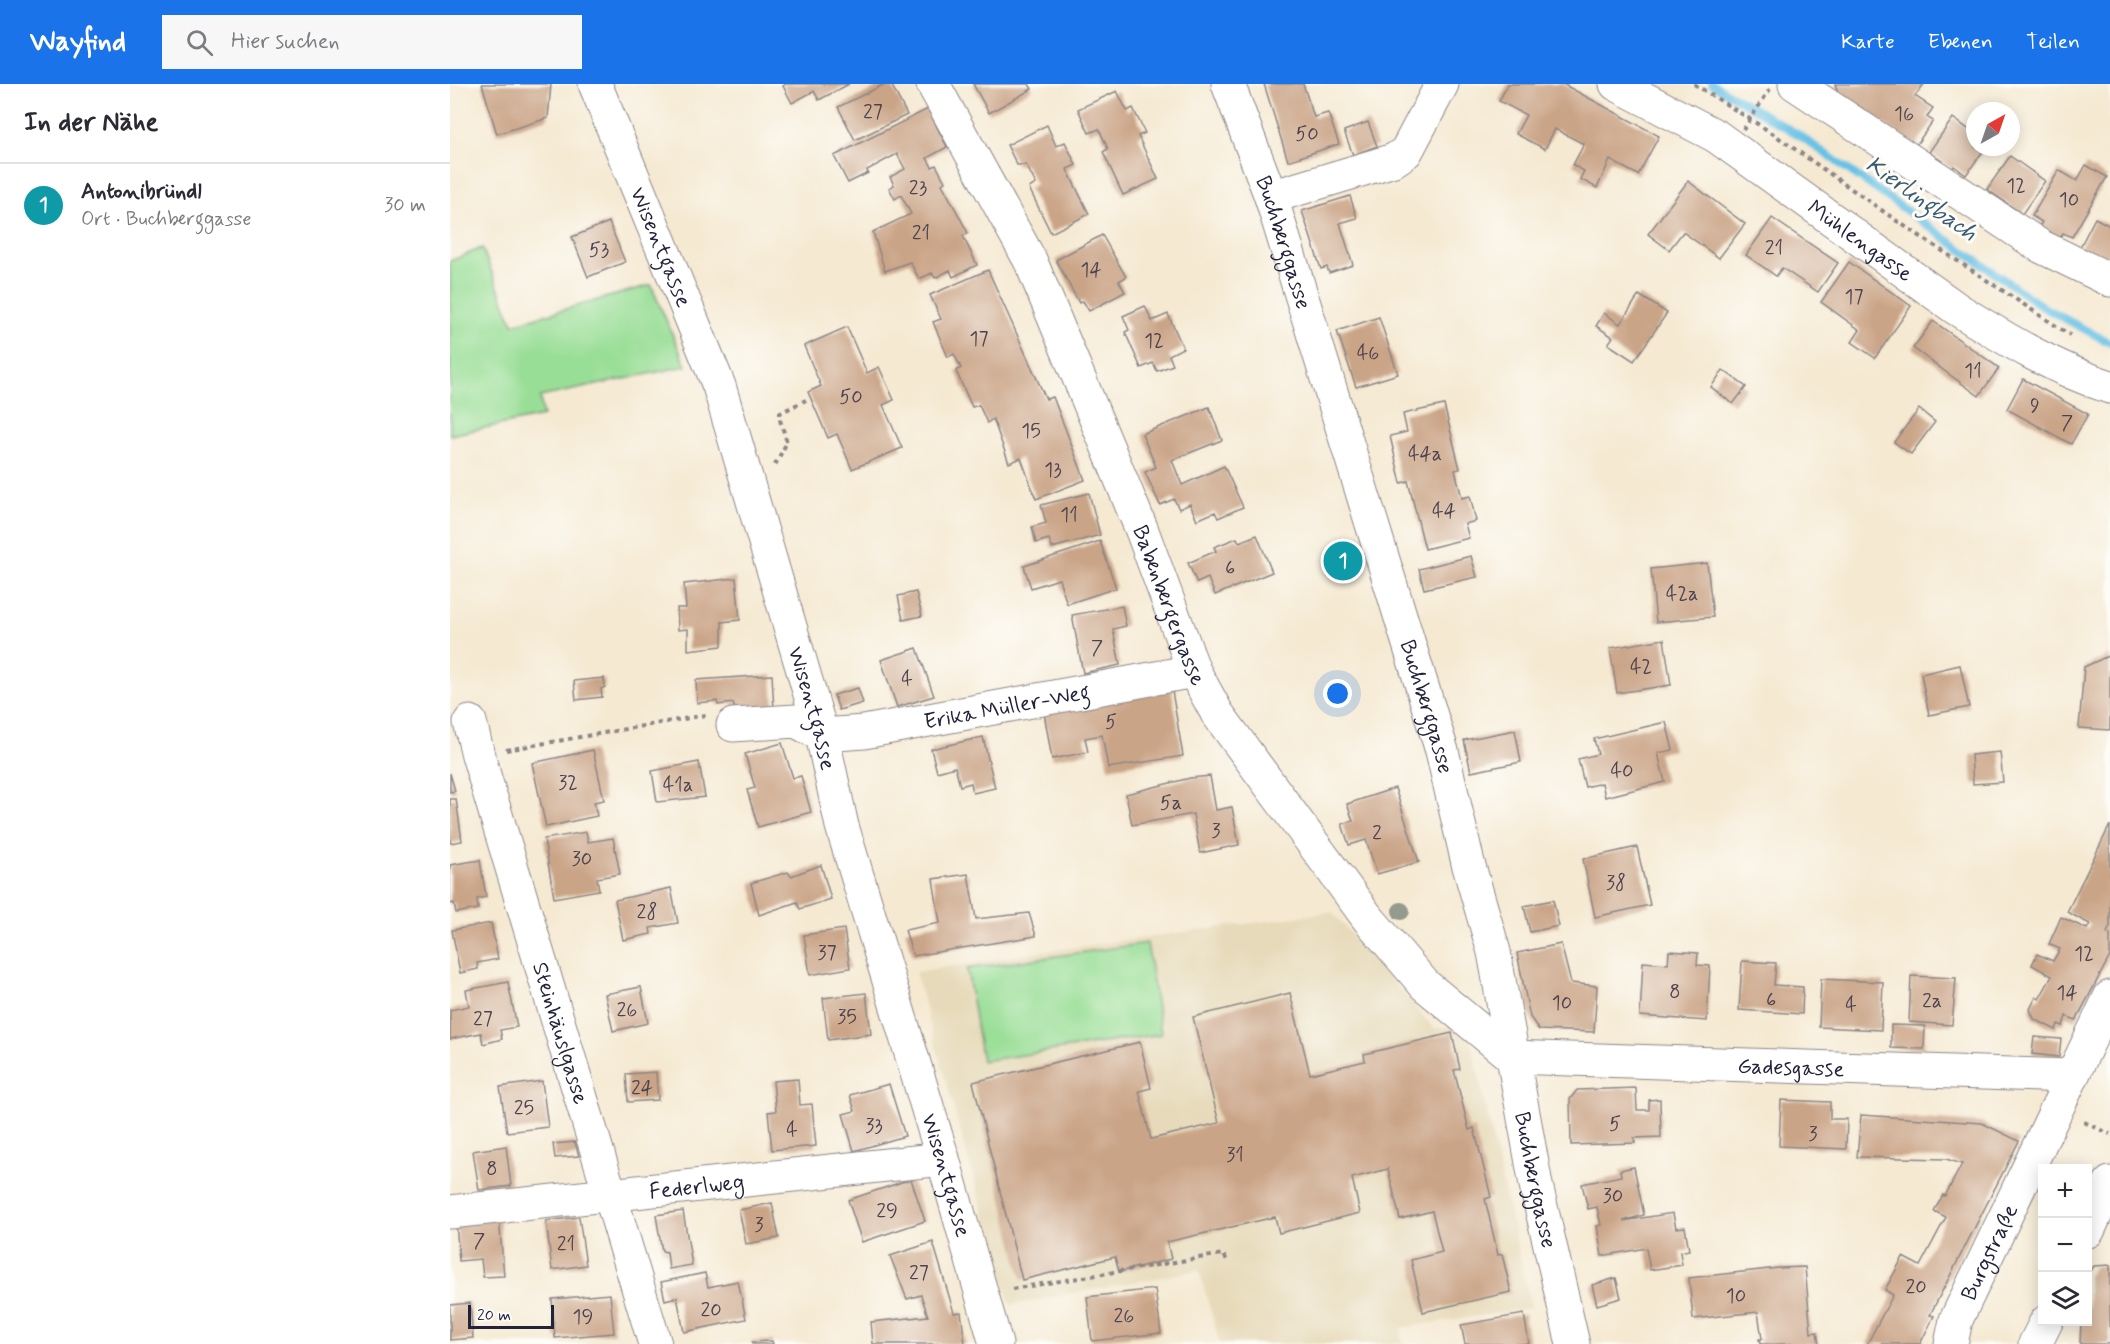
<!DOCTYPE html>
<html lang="de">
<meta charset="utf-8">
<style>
body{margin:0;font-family:Mynerve,sans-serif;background:#f7f7f7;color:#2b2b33}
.controls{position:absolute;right:18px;bottom:18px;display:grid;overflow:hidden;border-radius:0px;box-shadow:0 3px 15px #0003}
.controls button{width:54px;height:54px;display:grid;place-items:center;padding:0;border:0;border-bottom:2px solid #e1e1e2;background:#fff;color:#2b2b33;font:30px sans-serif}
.compass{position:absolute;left:1516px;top:18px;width:54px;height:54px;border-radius:50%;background:#fff;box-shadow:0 3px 15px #0003;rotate:40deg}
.scale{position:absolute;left:18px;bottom:15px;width:86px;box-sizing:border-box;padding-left:6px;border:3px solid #22223b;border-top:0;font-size:16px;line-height:21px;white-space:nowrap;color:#22223b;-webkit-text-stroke:4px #fdfcf7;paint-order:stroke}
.you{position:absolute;left:888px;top:610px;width:21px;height:21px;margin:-15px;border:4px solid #fff;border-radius:50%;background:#1a73e8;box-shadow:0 0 0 9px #1a73e833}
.badge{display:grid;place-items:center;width:39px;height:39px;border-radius:50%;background:#1a73e8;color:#fff;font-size:20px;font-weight:700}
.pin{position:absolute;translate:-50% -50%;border:3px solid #fff;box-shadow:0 2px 6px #0006}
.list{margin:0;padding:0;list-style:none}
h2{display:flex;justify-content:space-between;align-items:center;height:78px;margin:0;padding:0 24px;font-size:26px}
h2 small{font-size:20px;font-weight:400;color:#7c7c81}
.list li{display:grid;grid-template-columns:39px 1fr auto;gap:18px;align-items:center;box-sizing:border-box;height:84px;padding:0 24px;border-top:2px solid #e1e1e2}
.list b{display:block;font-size:22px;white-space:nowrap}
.list p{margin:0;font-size:20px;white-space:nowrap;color:#7c7c81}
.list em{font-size:20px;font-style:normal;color:#7c7c81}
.icon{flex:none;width:33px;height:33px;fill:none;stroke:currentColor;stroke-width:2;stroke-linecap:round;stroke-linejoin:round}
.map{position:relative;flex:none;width:1660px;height:1260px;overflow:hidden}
header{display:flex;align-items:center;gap:36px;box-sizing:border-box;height:84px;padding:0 30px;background:#1a73e8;color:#fff}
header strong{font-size:28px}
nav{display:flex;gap:33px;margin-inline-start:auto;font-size:21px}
.search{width:420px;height:54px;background:#f7f7f7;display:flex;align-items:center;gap:15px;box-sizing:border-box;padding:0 21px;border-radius:0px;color:#7c7c81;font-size:22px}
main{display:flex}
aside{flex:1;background:#fff}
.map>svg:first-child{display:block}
.built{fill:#e7daba}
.green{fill:#99de96;stroke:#5e8068;stroke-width:1.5}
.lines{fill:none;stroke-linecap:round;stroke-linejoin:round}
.stream{stroke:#68c1e5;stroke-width:8}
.building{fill:#caa487}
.minor-casing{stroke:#8c8686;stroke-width:35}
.path{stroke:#8c8686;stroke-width:4;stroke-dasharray:4.5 4.5;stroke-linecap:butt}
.minor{stroke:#fff;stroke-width:33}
.path-bridge{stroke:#8c8686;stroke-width:4;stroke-dasharray:4.5 4.5;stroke-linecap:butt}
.tree{fill:#959a8e}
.labels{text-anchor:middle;stroke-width:6;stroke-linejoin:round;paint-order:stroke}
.number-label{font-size:20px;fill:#4c424e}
.street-label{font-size:22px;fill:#22223b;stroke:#fdfcf7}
.water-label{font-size:24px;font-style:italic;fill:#3a5a76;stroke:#fdfcf7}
</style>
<header>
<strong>Wayfind</strong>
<div class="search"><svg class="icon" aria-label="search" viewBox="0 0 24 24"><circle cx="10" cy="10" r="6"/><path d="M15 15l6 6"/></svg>Hier suchen</div>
<nav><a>Karte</a><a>Ebenen</a><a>Teilen</a></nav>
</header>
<main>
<aside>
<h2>In der Nähe<small></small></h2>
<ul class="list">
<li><span class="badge" style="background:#0f9aa8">1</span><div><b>Antonibründl</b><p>Ort · Buchberggasse</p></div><em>30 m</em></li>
</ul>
</aside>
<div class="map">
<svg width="1660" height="1260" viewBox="0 0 1660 1260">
<rect width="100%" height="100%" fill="#fdfcf7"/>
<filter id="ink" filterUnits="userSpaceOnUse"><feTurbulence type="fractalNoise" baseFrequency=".0167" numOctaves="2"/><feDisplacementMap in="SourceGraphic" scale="12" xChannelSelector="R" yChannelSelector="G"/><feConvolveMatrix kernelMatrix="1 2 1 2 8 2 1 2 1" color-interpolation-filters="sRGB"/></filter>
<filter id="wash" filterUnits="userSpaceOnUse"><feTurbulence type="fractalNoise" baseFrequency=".008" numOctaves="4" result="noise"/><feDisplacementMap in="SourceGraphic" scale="24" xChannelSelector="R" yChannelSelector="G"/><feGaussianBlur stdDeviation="1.35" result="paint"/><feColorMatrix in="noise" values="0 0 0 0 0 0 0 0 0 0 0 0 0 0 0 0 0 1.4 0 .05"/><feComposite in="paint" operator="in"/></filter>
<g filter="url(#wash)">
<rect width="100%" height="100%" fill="#f5e9d2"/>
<path class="built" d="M882 828 984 945 1017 940 1081 1224 951 1244 952 1260H770L749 1186 560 1221 465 888 597 867Z"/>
<g class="green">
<path d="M32 164 63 240 201 201 236 282 90 313 93 332 0 351V177Z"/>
<path d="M697 859 711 950 532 977 517 885Z"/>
</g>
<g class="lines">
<path class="stream" d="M1262 0 1349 51 1593 223 1660 259"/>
</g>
<g id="blocks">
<g class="building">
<path d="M32 0H101L98 34 47 50Z"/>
<path d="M336 0H399L369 16 364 7 342 19 333 2Z"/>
<path d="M435 0H441L457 31 405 56 388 23Z"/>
<path d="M523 0H579L582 5 539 29Z"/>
<path d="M814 0H853L864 33 878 29 889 60 838 77Z"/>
<path d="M1058 0H1113L1209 52 1188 91 1160 76 1147 104 1130 95 1134 87 1123 81 1134 60 1105 45 1095 65 1066 50 1076 31 1049 17Z"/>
<path d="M1385 0H1474L1465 12 1483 24 1477 33 1483 37 1466 61 1389 11Z"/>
<path d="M667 7 677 27 683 24 695 49 688 52 708 95 673 111 653 68 658 65 649 45 639 49 628 25Z"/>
<path d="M478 25 497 63 477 74 482 83 486 81 495 98 492 100 518 149 513 152 527 181 503 193 500 186 485 194 482 189 469 195 460 178 435 187 423 148 461 130 451 111 445 115 439 104 444 101 440 93 455 85 447 70 417 86 418 89 398 99 384 72Z"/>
<path d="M1503 34 1525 50V63H1536L1516 91 1504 82 1502 85 1479 68Z"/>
<path d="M918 38 927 62 903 71 894 47Z"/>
<path d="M597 41 606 62 615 58 626 81 617 85 639 130 601 149 579 104 586 100 576 81H567L557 61Z"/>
<path d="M1560 72 1595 97 1572 130 1537 105Z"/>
<path d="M1636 81 1657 93 1622 153 1613 149 1609 156 1588 144 1592 138 1582 132 1609 86 1627 97Z"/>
<path d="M1238 97 1295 140 1269 174 1233 148 1219 166 1198 150Z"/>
<path d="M900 112 907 134 890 139 903 181 879 189 877 183 871 185 852 127Z"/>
<path d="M1322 134 1388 179 1368 208 1332 184 1326 192 1296 171Z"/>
<path d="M1645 134 1660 142V185L1628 167Z"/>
<path d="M159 138 175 178 138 193 122 153Z"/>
<path d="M652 151 676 193 669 197 675 208 639 227 633 217 629 219 606 176Z"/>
<path d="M1399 178 1461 222 1425 274 1402 258 1410 246 1371 218Z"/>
<path d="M538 186 596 315 603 313 635 396 586 415 571 374 559 379 543 335 537 339 529 321 522 323 506 287 511 284 504 270 498 273 483 238 491 235 480 211Z"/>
<path d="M1189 211 1217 229 1184 277 1158 260 1163 253 1146 242 1154 229 1170 240Z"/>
<path d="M695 222 702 237 718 230 733 264 719 271 723 281 707 287 703 279 691 284 675 248 679 246 673 232Z"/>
<path d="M929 233 948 290 906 303 887 247Z"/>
<path d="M1483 237 1549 284 1529 312 1463 264Z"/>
<path d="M397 243 417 289 429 283 444 316 433 321 452 364 402 385 387 350 378 354 358 308 371 302 354 262Z"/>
<path d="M1273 286 1296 303 1283 320 1261 303Z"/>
<path d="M1573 295 1638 330 1621 360 1557 325Z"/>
<path d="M994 321 1010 385 1005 386 1012 414 1020 412 1026 437 1015 440 1019 454 975 465 958 397 951 399 940 352 957 348 953 330Z"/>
<path d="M759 323 772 356 722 376 732 401 774 382 793 423 768 434 765 428 747 436 740 420 729 425 724 415 710 421 695 388 706 383 692 350Z"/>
<path d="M1469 325 1485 338 1461 370 1444 358Z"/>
<path d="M639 409 650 451 602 464 599 455 586 459 582 443 596 439 591 421Z"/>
<path d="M807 451 822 488 765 511 758 494 747 499 738 479 766 467 764 463 787 454 789 458Z"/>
<path d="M650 457 666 504 617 520 609 495 581 504 574 482Z"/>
<path d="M1021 472 1027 493 974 505 969 485Z"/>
<path d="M1257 479 1263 533 1206 538 1201 485Z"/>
<path d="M286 494 290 536 272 538V562L238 566V545L228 546 227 524H236L234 500Z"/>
<path d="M466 508 472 532 453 536 448 512Z"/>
<path d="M672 522 676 542 663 545 670 581 633 589 622 531Z"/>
<path d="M1214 555 1221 601 1167 609 1160 564Z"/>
<path d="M467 564 484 612 447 623 431 576Z"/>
<path d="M1660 571V646L1629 644 1634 583Z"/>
<path d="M1510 581 1519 623 1479 631 1471 590Z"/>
<path d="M322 591 324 626 286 629 283 619 268 621 267 617 247 619 246 596Z"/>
<path d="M154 594 155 603 151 605 152 613 126 616 124 597Z"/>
<path d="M721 601 733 672 658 684 652 651 635 654 638 668 602 675 593 623Z"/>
<path d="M408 604 413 619 389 626 384 611Z"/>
<path d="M1216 638 1223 666 1208 669 1215 698 1155 713 1152 699 1135 703 1128 675 1148 670 1144 655Z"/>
<path d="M1065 646 1071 678 1021 688 1014 656Z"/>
<path d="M533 653 545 704 523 709 521 699 510 702 505 683 487 688 481 665Z"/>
<path d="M332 659 343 694 351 692 361 728 308 743 297 706 305 704 295 670Z"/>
<path d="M143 666 154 716 144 718 147 732 96 743 82 679Z"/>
<path d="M1550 668 1553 698 1523 700 1521 671Z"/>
<path d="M249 678 255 713 207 718 202 687Z"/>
<path d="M0 689 5 707 0 708Z"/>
<path d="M760 692 766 726 782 723 789 761 750 769 743 730 682 741 676 710 740 694Z"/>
<path d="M945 704 969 778 927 790 916 756 899 761 892 740 903 737 897 720Z"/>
<path d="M0 715H6L12 757 0 759Z"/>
<path d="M1660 741V842L1657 849 1660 850V872L1626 936 1616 932 1613 942 1608 940 1606 946 1584 935 1580 925 1586 913 1589 915 1602 892 1582 881 1587 870 1603 877 1610 865 1599 860 1611 833 1637 845 1640 840 1617 828Z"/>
<path d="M136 748 138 758 163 754 170 790 147 794 149 806 104 814 94 755Z"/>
<path d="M1187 763 1200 821 1145 833 1133 775Z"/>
<path d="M30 776 36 813 27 815 28 825 6 829 4 819 0 820V781Z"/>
<path d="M371 781 381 815 350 825 347 818 309 831 301 799 338 788 341 792Z"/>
<path d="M518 790 526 835 579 829 586 852 463 872 455 846 490 839 483 795Z"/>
<path d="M221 804 228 839 200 844 201 850 173 856 165 816Z"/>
<path d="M1103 816 1109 842 1080 848 1074 822Z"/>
<path d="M41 839 48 875 27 879 28 885 10 889 2 846Z"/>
<path d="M394 845 400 884 360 891 354 851Z"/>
<path d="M1111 860 1121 899 1147 902 1144 948 1089 946 1080 933 1067 869Z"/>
<path d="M1219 867 1248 869 1247 881 1260 882 1257 937 1190 932 1193 878 1218 880Z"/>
<path d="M1292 877 1326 879 1324 901 1353 903 1352 930 1289 926Z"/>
<path d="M1461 892 1506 894 1502 941 1459 938Z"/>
<path d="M1371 895 1433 898 1431 946 1369 943Z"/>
<path d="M58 898 67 943 50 946 52 955 33 960 31 949 0 955V926L19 922 16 906Z"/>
<path d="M191 903 198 939 163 947 155 910Z"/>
<path d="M416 909 421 950 378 956 373 914Z"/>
<path d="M840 909 860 990 915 977 914 970 1002 949 1010 985 1004 986 1019 1046 1024 1044 1041 1113 1035 1115 1048 1171 1052 1170 1061 1208 973 1228 961 1176 992 1168 982 1127 950 1135 938 1085 902 1094 910 1129 829 1149 825 1133 717 1158 721 1175 669 1188 665 1173 572 1196 523 998 690 958 701 1004 689 1007 701 1055 769 1039 743 933Z"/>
<path d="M1441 941 1475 942 1474 965 1441 964Z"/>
<path d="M1584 953 1611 955 1609 973 1582 970Z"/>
<path d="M206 988 208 1016 178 1018 176 990Z"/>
<path d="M348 995 350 1021 362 1020 366 1062 322 1066 318 1028 326 1027 323 997Z"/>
<path d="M92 997 98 1043 57 1048 50 1003Z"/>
<path d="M439 1000 455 1052 404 1067 393 1030 405 1027 400 1011Z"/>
<path d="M1186 1004 1187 1026H1199V1016L1210 1015 1211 1053 1184 1054 1185 1059 1121 1061 1120 1015 1127 1006Z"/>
<path d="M1331 1016 1380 1018V1035H1397L1396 1065 1329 1062Z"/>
<path d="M1411 1031 1532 1039 1569 1057 1480 1231 1484 1232 1470 1260H1417L1443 1211 1435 1206 1453 1173 1470 1182 1496 1133 1484 1127 1493 1111 1495 1112 1512 1080 1496 1075 1407 1073Z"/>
<path d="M125 1058 129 1072 105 1074 103 1060Z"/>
<path d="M56 1062 61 1102 29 1106 23 1067Z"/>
<path d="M1184 1083 1194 1131 1173 1137 1223 1129 1226 1144 1235 1143 1239 1166 1230 1168 1232 1181 1200 1186 1196 1164 1152 1172 1147 1142 1151 1141 1147 1123 1138 1125 1132 1100 1171 1092 1170 1086Z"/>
<path d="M461 1095 475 1137 412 1158 398 1116Z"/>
<path d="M322 1119 329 1154 296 1160 289 1126Z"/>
<path d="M233 1127 242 1181 219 1185 217 1168 212 1167 206 1131Z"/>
<path d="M49 1133 54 1192 33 1193 31 1175 9 1177 6 1137Z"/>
<path d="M129 1133 136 1181 102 1186 96 1137Z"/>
<path d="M483 1158 504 1229 511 1228 515 1260H423L421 1238 478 1232 471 1211 457 1215 440 1172Z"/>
<path d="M1660 1181V1260H1630L1631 1238H1638V1191L1644 1182Z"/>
<path d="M1355 1183 1361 1249 1367 1248 1369 1260H1310L1309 1255H1312L1308 1228 1243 1235 1239 1194 1328 1184Z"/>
<path d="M255 1189 258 1203 288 1197 296 1235 234 1248 227 1213 215 1216 211 1198Z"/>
<path d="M1166 1194 1171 1214 1147 1221 1142 1201Z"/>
<path d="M705 1205 711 1249 642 1257 637 1213Z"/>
<path d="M160 1210 164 1249 105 1254 102 1215Z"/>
<path d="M20 1219 23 1254 0 1256V1221Z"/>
<path d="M1074 1230 1079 1260H1015L1011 1241Z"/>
<path d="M322 1257 323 1260H302V1258Z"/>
</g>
</g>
</g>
<g filter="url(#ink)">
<use href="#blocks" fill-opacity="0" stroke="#8c8686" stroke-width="1.5"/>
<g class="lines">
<defs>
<g id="minor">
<path id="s1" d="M145 0 269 302 372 651 392 742 493 1075 546 1260"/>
<path id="s2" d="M483 0 581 178 691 444 744 587 767 629 917 833 975 901 1062 973 1622 992"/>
<path id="s3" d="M778 0 821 113 992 667 1018 779 1044 868 1086 1101 1123 1260"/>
<path id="s4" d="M1166 0 1266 52 1507 225C1555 255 1605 285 1660 303"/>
<path d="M1345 0 1590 162 1660 196"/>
<path d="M821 113 944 76 956 68 992 0"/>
<path id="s5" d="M20 638 28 671 205 1260"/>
<path id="s6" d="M283 641 346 637 372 651 414 648 744 587"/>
<path id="s7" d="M0 1128 493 1075"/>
<path d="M1638 1147 1660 1099"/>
<path id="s8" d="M1501 1260 1506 1236 1660 913"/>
<path d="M1585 1260 1596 1238"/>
</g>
</defs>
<use href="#minor" class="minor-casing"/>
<g class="path">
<path d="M1244 0 1322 49 1447 137 1620 251"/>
<path d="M325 381 337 358 330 336V329L356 316"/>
<path d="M56 666 256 631"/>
<path d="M1634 1038 1660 1050"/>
<path d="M562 1205 773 1170 777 1176"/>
</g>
<use href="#minor" class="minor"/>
<path class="path-bridge" d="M1293 46 1320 5"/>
</g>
<circle class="tree" cx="951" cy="827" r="9"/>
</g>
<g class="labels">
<g class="number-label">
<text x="423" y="34">27</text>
<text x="1454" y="36">16</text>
<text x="857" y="56">50</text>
<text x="1566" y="108">12</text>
<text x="468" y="110">23</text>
<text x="1619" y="122">10</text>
<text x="471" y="155">21</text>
<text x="1324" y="170">21</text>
<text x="149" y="172">53</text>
<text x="641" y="192">14</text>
<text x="1404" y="219">17</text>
<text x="529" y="261">17</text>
<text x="704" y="263">12</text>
<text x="918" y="275">46</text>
<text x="1523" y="293">11</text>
<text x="401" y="319">50</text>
<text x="1585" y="328">9</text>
<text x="1617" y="345">7</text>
<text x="581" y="353">15</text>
<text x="975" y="376">44a</text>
<text x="603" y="392">13</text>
<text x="994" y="433">44</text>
<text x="619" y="437">11</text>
<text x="780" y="490">6</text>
<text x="1232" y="516">42a</text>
<text x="647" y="570">7</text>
<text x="1191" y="589">42</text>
<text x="457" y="601">4</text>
<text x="661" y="644">5</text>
<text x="1172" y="693">40</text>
<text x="118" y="705">32</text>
<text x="228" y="707">41a</text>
<text x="721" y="725">5a</text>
<text x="766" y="753">3</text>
<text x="927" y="755">2</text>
<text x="132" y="781">30</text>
<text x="1166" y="805">38</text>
<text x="197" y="834">28</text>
<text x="377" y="875">37</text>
<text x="1634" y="876">12</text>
<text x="1225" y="914">8</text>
<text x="1617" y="915">14</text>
<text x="1321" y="922">6</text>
<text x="1482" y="923">2a</text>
<text x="1112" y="925">10</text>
<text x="1401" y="927">4</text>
<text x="177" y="932">26</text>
<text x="397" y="939">35</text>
<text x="33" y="941">27</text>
<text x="192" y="1010">24</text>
<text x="74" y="1030">25</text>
<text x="1165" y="1046">5</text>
<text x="424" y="1048">33</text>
<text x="342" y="1052">4</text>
<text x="1363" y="1056">3</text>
<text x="785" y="1077">31</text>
<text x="42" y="1091">8</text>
<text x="1163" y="1118">30</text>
<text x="437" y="1133">29</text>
<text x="309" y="1147">3</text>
<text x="29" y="1163">7</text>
<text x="116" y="1166">21</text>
<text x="469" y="1195">27</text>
<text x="1466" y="1209">20</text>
<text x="1286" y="1218">10</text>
<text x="261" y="1232">20</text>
<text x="674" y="1238">26</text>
<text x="133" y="1239">19</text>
</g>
<g class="street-label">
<text dy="8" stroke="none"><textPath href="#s4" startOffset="291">Mühlengasse</textPath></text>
<text dy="8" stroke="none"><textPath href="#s3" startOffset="168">Buchberggasse</textPath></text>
<text dy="8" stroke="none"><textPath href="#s1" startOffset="176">Wisentgasse</textPath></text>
<text dy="8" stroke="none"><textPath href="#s2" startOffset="573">Babenbergergasse</textPath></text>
<text dy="8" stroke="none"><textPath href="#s6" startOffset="280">Erika Müller-Weg</textPath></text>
<text dy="8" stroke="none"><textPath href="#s3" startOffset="654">Buchberggasse</textPath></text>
<text dy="8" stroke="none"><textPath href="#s1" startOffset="662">Wisentgasse</textPath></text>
<text dy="8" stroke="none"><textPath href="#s5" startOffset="324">Steinhäuslgasse</textPath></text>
<text dy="8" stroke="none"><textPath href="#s2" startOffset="1426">Gadesgasse</textPath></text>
<text dy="8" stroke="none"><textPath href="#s1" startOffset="1148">Wisentgasse</textPath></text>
<text dy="8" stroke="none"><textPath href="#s3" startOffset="1140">Buchberggasse</textPath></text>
<text dy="8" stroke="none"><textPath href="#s7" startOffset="248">Federlweg</textPath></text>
<text dy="8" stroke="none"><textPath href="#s8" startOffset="100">Burgstraße</textPath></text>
</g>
<g class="water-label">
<text transform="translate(1472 114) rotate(35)" y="8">Kierlingbach</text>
</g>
</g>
</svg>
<div class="controls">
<button>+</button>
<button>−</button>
<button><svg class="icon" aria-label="layers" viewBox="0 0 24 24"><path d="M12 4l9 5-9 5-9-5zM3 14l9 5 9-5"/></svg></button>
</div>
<svg class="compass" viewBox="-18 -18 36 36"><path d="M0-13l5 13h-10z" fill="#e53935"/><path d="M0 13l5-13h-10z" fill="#7c7c81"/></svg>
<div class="scale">20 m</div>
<div class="you"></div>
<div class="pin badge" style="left:893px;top:477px;background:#0f9aa8">1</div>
</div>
</main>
